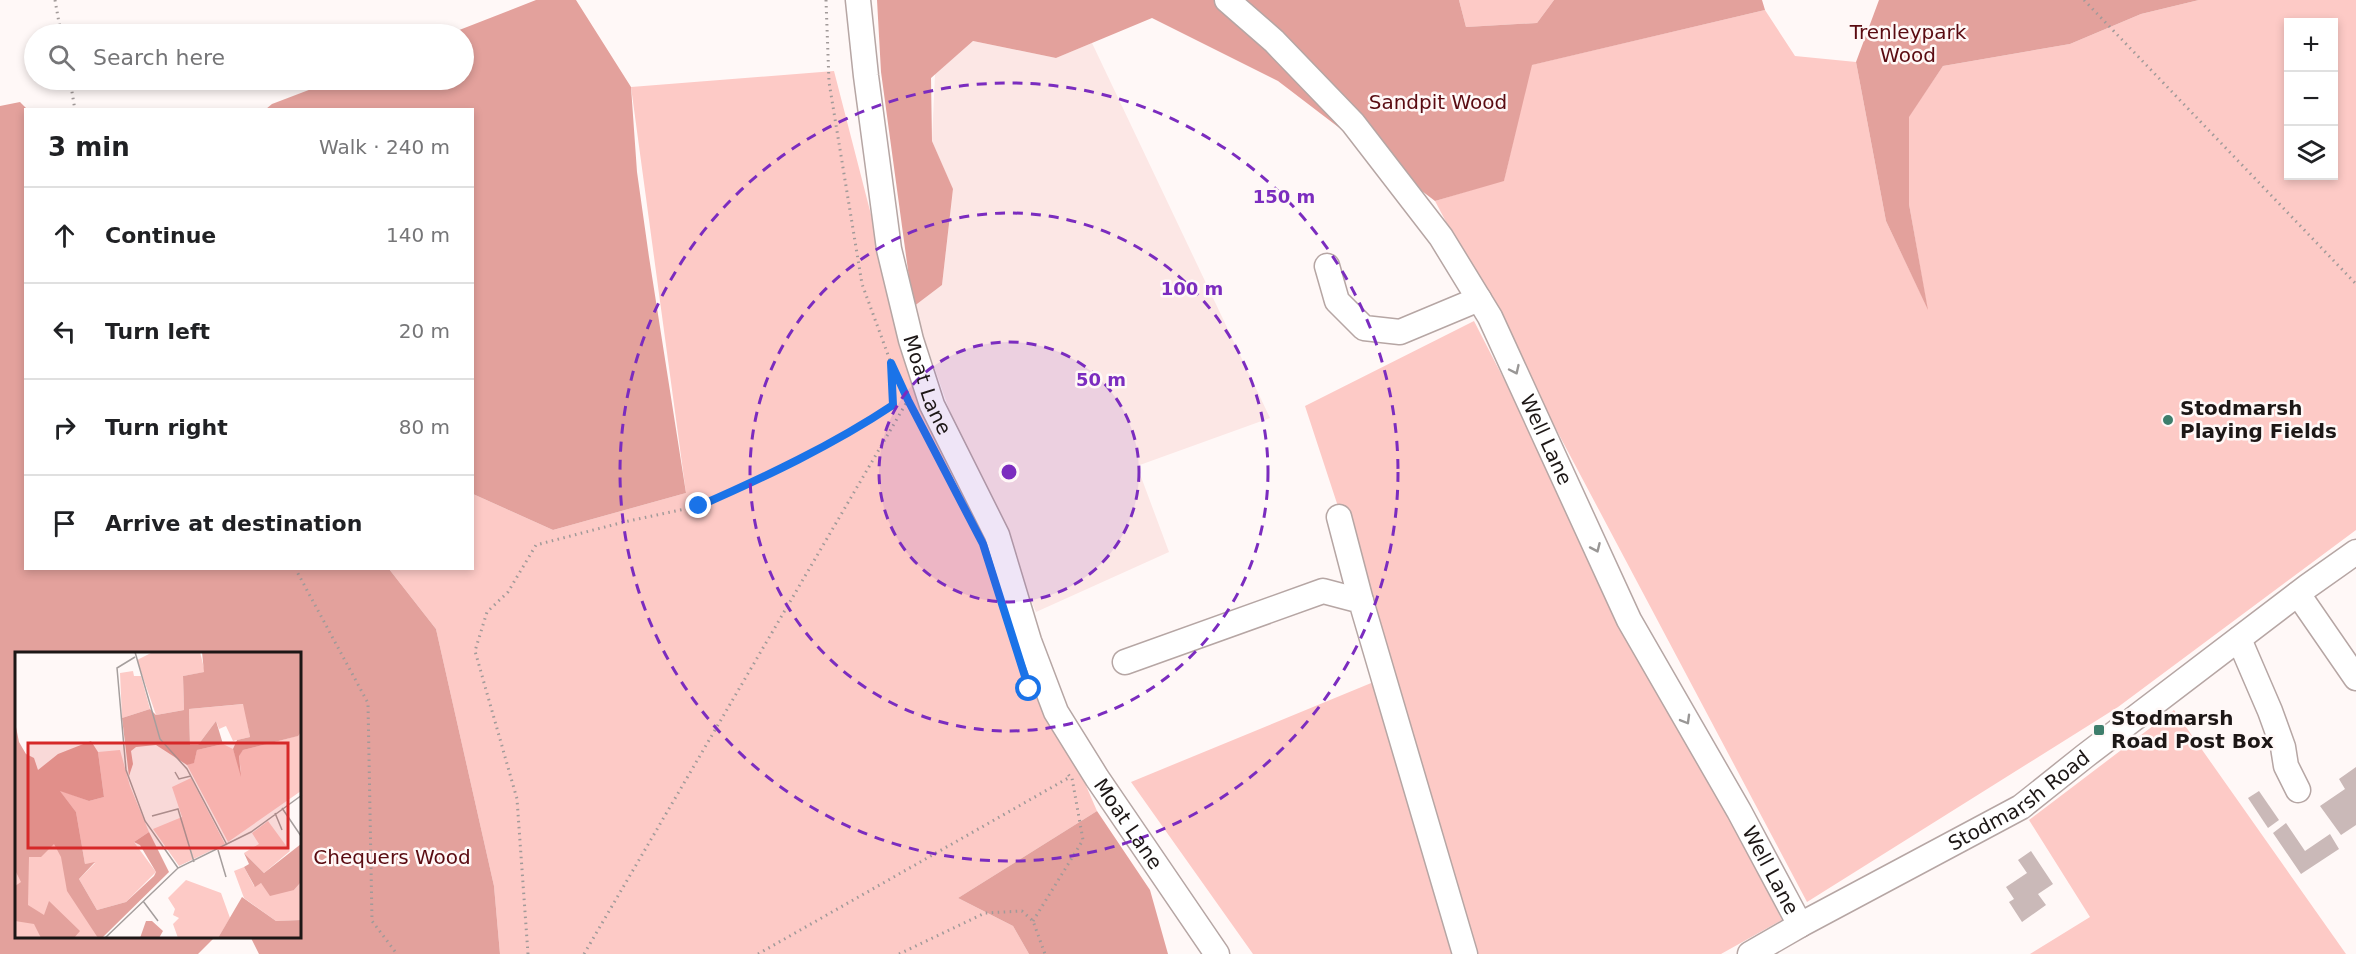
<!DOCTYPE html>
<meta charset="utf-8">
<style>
body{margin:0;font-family:"DejaVu Sans",sans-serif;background:#f2f2f2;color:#202124}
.controls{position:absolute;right:18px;top:18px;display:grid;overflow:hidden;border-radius:0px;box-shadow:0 3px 9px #0003}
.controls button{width:54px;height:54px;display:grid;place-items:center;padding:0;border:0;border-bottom:2px solid #e0e0e0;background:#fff;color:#202124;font:30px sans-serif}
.stop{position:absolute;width:18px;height:18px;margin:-14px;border:4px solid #1a73e8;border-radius:50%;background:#fff}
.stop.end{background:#1a73e8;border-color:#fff;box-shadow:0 2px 6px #0008}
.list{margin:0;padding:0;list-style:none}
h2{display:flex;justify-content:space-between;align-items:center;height:78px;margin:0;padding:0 24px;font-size:26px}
h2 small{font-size:20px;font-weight:400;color:#757577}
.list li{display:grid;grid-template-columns:39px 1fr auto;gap:18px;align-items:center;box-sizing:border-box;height:96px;padding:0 24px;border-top:2px solid #e0e0e0}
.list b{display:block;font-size:22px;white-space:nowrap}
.list em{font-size:20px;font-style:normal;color:#757577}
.icon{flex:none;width:33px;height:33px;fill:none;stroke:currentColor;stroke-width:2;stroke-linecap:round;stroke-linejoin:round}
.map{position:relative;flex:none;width:2356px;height:954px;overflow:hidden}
.search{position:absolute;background:#fff;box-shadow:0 3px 9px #0003;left:24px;top:24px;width:450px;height:66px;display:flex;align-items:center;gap:15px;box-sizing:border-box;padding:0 21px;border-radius:33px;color:#757577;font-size:22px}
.panel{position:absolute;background:#fff;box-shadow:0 3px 9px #0003;left:24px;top:108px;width:450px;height:462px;border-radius:0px}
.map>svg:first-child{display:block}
.built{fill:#fce7e5}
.green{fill:#fdcac6;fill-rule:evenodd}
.forest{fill:#e3a19c}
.building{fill:#cab9b8}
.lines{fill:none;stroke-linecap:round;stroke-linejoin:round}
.minor-casing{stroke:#b6a6a4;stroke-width:27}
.path{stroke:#a19a99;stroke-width:3;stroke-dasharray:1.5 4.5;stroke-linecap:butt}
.minor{stroke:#fff;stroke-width:24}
.oneway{stroke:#999796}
.route{stroke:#1a73e8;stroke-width:8}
.ring{fill:none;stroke:#7b2cbf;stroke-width:3;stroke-dasharray:10 8}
.poi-dot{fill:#3e7e6c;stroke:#fff8f7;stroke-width:2}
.labels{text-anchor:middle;stroke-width:5;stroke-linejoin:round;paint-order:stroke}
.park-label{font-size:20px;fill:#5a0b11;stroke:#fff8f7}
.street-label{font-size:20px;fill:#1d1716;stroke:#fff8f7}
.poi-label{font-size:20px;font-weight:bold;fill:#1d1716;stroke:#fff8f7;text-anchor:start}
.inset-road{fill:none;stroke:#a59e9d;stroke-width:1.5}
.view{fill:#d62828;fill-opacity:0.15;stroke:#d62828;stroke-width:3}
.inset-edge{fill:none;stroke:#1d1716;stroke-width:3}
.centre{fill:#7b2cbf;stroke:#fff8f7;stroke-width:3}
.ring-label{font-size:18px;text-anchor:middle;font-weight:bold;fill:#7b2cbf;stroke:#fff8f7;stroke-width:5;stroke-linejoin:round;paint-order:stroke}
</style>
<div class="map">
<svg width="2356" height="954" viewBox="0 0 2356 954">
<rect width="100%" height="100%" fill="#fff8f7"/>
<path class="built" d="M973 41 1056 58 1092 43 1270 418 1137 466 1169 552 1036 612 949 409 913 307 942 285 953 190 932 141 935 74Z"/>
<g class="green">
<path d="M1459 0H1554L1537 23 1466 27Z"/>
<path d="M2199 0H2356V530L2118 707 1807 902 1435 201 1504 180 1531 65 1765 10 1795 56 1856 62 1886 221 1927 307 1909 204V116L1943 66 2070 44 2141 14ZM2288 22H2334V176H2288Z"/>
<path d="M834 71 918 397 1097 811 958 898 1013 926 1029 954H500L494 886 436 629 389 569 472 568 473 494 553 530 686 493 631 87Z"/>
<path d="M1474 321 1782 920 1721 954H1253L1131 782 1393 674 1305 406Z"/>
<path d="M2174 710 2346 954H2030L2090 917 2029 820Z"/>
</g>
<g class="forest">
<path d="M536 0H576L631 87 637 172 649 257 686 493 553 530 473 494 472 110 266 109 272 104 335 80H464V34H449Z"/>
<path d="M877 0H1459L1466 27 1537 23 1554 0H1762L1765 10 1532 65 1504 181 1435 201 1278 81 1152 18 1056 58 973 41 931 78 932 141 953 189 942 285 913 307 881 72Z"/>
<path d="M1879 0H2199L2141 14 2070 44 1943 66 1909 117V204L1928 310 1886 221 1856 62Z"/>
<path d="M20 102 27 109 26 568 389 569 436 629 494 886 500 954H259L251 938H300V654H16V938H214L198 954H0V106Z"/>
<path d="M1097 811 1150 890 1168 954H1029L1013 926 958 898Z"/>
</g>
<g class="building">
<path d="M2356 767V825L2341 835 2320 806 2345 789 2339 779Z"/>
<path d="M2259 791 2279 820 2268 828 2248 798Z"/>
<path d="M2286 823 2305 851 2330 834 2339 849 2301 874 2273 833Z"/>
<path d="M2031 851 2053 884 2038 894 2046 905 2022 922 2009 902 2014 899 2006 887 2027 873 2018 860Z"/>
</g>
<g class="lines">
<defs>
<g id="minor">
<path id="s1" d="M858 0 866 76 889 249 911 340 932 405 997 535 1029 641 1056 712 1097 778 1217 954"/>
<path id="s2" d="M1227 0 1274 41 1353 123 1441 237 1490 317 1629 620 1739 811 1800 925"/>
<path d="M1327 266 1337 301 1364 328 1400 332 1479 299"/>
<path d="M1339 517 1361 601"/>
<path d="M2298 594 2356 678"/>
<path d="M2239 639 2270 711 2283 747 2286 766 2298 790"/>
<path d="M1125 662 1323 591 1361 601 1465 954"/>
<path id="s3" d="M1750 954 1800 925 2021 807 2085 756 2308 586 2356 552"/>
</g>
</defs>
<use href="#minor" class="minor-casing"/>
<g class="path">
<path d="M55 0 61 34"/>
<path d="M826 0 829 82 862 284 891 363 893 362"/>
<path d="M2084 0 2356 284"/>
<path d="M70 80 75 110"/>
<path d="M892 364 904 391"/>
<path d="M295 568 368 703 372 921 397 954"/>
<path d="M1033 921 1083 840 1072 778"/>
<path d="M528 954 517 799 475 651 487 612 508 592 536 545 624 522 699 506 758 481 872 419 893 405 891 363"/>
<path d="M584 954 908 400"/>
<path d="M758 954 1070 777 1068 774"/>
<path d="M899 954 985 913 1022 911 1033 921 1045 954"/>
</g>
<use href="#minor" class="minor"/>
</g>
<defs><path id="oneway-chevron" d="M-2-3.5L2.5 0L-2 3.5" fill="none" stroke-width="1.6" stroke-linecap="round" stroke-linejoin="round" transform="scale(1.5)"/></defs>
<g class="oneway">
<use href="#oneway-chevron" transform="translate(1515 370) rotate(65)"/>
<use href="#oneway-chevron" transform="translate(1596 548) rotate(66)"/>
<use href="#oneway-chevron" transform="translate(1686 720) rotate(60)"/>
</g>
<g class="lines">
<path class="route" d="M699 506C765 477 833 445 893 405L891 363 908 400 983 544 1029 689"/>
</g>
<circle cx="1009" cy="472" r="130" fill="#7b2cbf" fill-opacity=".12"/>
<g class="ring">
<circle cx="1009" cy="472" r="130"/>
<circle cx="1009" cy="472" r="259"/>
<circle cx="1009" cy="472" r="389"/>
</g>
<g class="poi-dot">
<circle cx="2168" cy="420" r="6"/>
<rect x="2093" y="724" width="12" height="12" rx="3"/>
</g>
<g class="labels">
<g class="park-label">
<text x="1908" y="39">Trenleypark<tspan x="1908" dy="23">Wood</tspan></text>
<text x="1438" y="109">Sandpit Wood</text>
<text x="392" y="864">Chequers Wood</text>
</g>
<g class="street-label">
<text dy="7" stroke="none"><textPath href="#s1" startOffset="392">Moat Lane</textPath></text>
<text dy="7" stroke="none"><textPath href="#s2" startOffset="549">Well Lane</textPath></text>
<text dy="7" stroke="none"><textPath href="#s3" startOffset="310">Stodmarsh Road</textPath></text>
<text dy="7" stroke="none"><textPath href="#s1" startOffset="878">Moat Lane</textPath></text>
<text dy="7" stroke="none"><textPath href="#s2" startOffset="1035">Well Lane</textPath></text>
</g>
<g class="poi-label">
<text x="2180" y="415">Stodmarsh<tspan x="2180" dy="23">Playing Fields</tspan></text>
<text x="2111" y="725">Stodmarsh<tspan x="2111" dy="23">Road Post Box</tspan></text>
</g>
</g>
<g transform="translate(15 652)">
<rect width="286" height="286" fill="#fff8f7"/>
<path d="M138 0H185L190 20 168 24 169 58 141 63 122 8ZM118 19 119 24H126L135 57 107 66 105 21ZM229 52 235 85 218 89 211 74 204 77 201 69 183 93 175 94 174 57ZM286 80V139L213 190 172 113 179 110 182 98 208 92 218 97 226 121 224 103 228 98 282 84ZM105 98 115 134 134 180 119 190 141 220 111 250 82 258 64 227 80 211 70 212 61 160 44 138 74 149 89 145 83 100ZM176 126 210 192 164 214 138 177 167 165 157 135ZM253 169 275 199 249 221 229 201 244 192 237 181ZM49 183 83 286H0V206ZM229 215 239 234 245 231 279 238 286 230V268L261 269 229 246 219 219ZM171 228 206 241 215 266 203 286H163L158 272 164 266 158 263 160 257 153 246Z" fill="#fdcac6"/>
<path d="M187 0H286V80L283 84 228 98 224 104 226 125 218 97 222 88 235 85 228 52 174 57 175 93H183L201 69 208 92 182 98 179 111 172 113 141 93 121 95 116 99 118 112 114 124 107 66 135 57 141 63 169 58 168 24 189 20ZM0 70 4 90 11 102 19 106 23 118 43 102 76 89 83 100 89 145 74 149 45 139 61 160 70 212 80 210 64 227 82 258 111 250 139 224 141 220 125 193 119 190 134 180 154 220 87 286H83L52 239 46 205 39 192 26 205H14L13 253 29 263 34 249 65 279 59 286H26L19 272 0 269V234L6 230 0 218ZM286 192V230L279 238 255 244 246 231 240 235 229 215 234 212 229 201 249 221ZM227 245 261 269 286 268V286H203ZM131 269H137L148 279 144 286H125Z" fill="#e3a19c"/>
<path class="inset-road" d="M120 0 145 87 172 117 212 193M120 5 102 16 111 118 130 169 163 216M160 120 164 127 176 124M267 156 286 184M260 161 267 178M137 164 163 157 179 210M203 198 211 225M128 249 143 269M90 286 163 216 236 180 287 143"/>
<path class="view" d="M13 91H273V196H13Z"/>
<rect width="286" height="286" class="inset-edge"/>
</g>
<circle cx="1009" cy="472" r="9" class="centre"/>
<g class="ring-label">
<text x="1284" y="203">150 m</text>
<text x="1192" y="295">100 m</text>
<text x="1101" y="386">50 m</text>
</g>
</svg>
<div class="controls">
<button>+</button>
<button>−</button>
<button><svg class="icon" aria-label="layers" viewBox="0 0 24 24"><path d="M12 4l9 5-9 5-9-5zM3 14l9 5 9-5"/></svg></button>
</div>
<div class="stop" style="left:1029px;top:689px"></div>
<div class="stop end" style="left:699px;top:506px"></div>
<div class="search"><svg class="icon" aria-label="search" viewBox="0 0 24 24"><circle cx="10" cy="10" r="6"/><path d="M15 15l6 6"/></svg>Search here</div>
<section class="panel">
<h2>3 min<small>Walk · 240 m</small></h2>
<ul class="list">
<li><svg class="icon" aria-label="ahead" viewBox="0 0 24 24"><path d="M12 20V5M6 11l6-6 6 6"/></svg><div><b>Continue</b></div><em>140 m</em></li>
<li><svg class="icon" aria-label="left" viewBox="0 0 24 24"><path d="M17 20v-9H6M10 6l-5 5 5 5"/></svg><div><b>Turn left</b></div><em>20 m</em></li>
<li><svg class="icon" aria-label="right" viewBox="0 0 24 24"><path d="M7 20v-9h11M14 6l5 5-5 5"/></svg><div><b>Turn right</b></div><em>80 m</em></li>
<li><svg class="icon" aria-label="arrive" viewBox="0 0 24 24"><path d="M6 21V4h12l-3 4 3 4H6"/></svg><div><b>Arrive at destination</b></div></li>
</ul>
</section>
</div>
